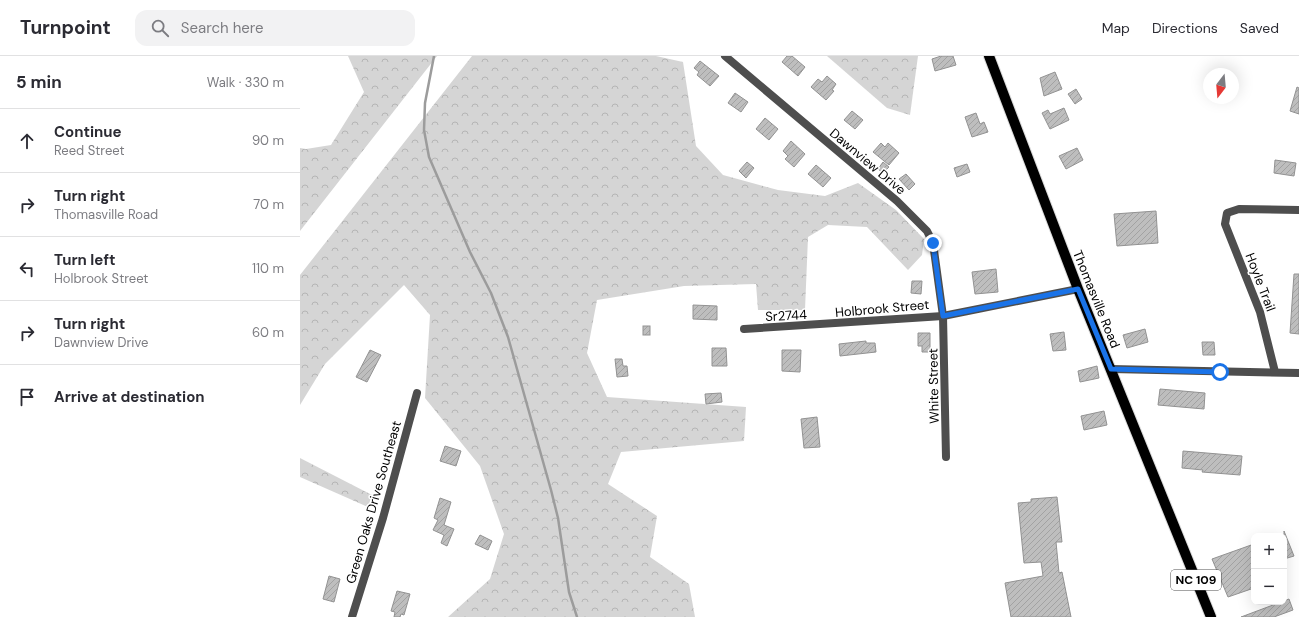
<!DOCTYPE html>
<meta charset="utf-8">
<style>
body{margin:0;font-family:"DM Sans",sans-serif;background:#f2f2f3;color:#2b2b33}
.controls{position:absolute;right:12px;bottom:12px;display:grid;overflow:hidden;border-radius:8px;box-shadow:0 4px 16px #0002}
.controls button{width:36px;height:36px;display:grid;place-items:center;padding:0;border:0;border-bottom:1px solid #e1e1e2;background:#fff;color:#2b2b33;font:20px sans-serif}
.compass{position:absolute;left:903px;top:12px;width:36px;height:36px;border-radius:50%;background:#fff;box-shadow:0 4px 16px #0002;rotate:196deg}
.stop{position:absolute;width:12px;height:12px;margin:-9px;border:3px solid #1a73e8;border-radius:50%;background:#fff}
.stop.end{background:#1a73e8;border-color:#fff;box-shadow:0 1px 4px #0008}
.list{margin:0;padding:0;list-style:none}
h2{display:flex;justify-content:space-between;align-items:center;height:52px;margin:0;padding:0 16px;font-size:17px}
h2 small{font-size:13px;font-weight:400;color:#7c7c81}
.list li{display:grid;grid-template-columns:26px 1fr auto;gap:12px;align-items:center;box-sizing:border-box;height:64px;padding:0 16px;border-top:1px solid #e1e1e2}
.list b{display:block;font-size:15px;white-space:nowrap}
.list p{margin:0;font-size:13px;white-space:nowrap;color:#7c7c81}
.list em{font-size:13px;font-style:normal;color:#7c7c81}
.icon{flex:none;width:22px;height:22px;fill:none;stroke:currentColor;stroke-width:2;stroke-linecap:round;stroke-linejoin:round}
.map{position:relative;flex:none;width:999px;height:561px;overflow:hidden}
header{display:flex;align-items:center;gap:24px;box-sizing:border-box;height:56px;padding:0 20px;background:#fff;border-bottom:1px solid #e1e1e2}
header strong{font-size:19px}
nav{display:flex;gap:22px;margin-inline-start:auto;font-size:14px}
.search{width:280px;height:36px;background:#f2f2f3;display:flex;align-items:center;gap:10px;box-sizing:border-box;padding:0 14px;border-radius:12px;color:#7c7c81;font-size:15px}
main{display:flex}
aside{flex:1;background:#fff}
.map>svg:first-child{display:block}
.forest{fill:url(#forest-crowns)}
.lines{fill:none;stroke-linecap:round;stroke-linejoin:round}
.stream{stroke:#9c9c9c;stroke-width:2.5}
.building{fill:url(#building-hatch);stroke:#929292}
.primary-casing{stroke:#dbdbdb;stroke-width:12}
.minor{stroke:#4e4e4e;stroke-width:8}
.primary{stroke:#000;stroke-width:10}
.route{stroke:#1a73e8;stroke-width:5}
.labels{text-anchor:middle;stroke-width:3;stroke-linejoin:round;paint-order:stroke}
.shield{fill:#fff;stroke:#4c4c4c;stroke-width:1}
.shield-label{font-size:12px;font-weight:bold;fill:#000}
.street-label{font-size:13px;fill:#000;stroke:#fff}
</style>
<header>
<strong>Turnpoint</strong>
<div class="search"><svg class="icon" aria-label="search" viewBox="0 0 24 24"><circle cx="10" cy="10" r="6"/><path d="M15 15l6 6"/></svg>Search here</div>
<nav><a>Map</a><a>Directions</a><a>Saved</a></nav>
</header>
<main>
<aside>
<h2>5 min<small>Walk · 330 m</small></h2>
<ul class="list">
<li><svg class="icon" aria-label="ahead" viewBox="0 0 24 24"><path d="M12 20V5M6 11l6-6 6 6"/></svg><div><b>Continue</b><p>Reed Street</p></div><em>90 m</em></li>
<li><svg class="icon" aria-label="right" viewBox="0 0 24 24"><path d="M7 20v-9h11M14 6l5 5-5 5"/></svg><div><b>Turn right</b><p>Thomasville Road</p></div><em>70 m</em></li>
<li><svg class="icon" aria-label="left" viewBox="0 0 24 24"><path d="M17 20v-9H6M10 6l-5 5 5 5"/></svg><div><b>Turn left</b><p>Holbrook Street</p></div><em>110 m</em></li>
<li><svg class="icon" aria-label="right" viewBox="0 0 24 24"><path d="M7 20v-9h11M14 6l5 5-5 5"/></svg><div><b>Turn right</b><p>Dawnview Drive</p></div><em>60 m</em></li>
<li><svg class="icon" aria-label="arrive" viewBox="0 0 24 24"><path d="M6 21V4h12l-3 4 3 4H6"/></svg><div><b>Arrive at destination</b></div></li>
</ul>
</aside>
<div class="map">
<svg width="999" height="561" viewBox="0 0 999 561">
<defs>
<pattern id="forest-crowns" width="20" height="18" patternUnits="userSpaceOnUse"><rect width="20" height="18" fill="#d5d5d5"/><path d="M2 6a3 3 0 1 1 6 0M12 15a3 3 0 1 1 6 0" fill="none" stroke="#b5b5b5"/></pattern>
<pattern id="building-hatch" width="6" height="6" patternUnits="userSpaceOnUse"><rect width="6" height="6" fill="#bebebe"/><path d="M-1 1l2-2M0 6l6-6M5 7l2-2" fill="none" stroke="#a2a2a2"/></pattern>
</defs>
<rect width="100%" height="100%" fill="#fff"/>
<g class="forest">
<path d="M48 0H137L0 175V92L6 93 31 89 64 36Z"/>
<path d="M172 0H356L383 6 396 90 423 119 478 134 525 140 558 127 596 154 624 183 622 199 608 214 567 171 528 169 508 181 505 254H458L456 228 384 230 297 244 287 297 307 341 446 351 444 385 321 396 308 428 357 460 350 501 389 528 395 561H148L190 523 204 478 180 410 125 342 130 259 104 229 25 308 0 349V219Z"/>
<path d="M527 0H618L610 59 587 52Z"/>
<path d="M0 402 72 439 68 451 0 421Z"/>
</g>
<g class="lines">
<path class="stream" d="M134 0 125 47 124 74 129 101 170 196 191 237 208 281 251 434 258 462 269 536 277 561"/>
</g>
<g class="building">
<path d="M487 0H492L505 11 498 20 482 6Z"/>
<path d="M641 0H653L656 9 635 15 632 3Z"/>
<path d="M400 5 419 20 410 30 397 19 399 16 394 12Z"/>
<path d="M755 16 762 33 744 40 740 22Z"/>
<path d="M527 20 536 28 532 34 534 35 526 44 511 31 518 23 522 26Z"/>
<path d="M997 31 999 32V58L990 55Z"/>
<path d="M776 33 782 43 775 48 768 38Z"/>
<path d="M435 37 448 46 441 56 428 47Z"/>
<path d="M764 52 769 64 750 73 742 57 748 54 750 58Z"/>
<path d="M552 55 563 64 555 73 544 64Z"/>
<path d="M676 57 680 68 684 66 688 76 672 81 665 61Z"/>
<path d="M465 62 478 73 469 84 456 73Z"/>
<path d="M491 85 505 98 494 111 485 103 488 100 483 95Z"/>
<path d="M581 87 585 91 588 87 599 97 589 109 573 96Z"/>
<path d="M777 92 783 104 766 113 759 100Z"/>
<path d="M975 104 996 107 994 120 974 117Z"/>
<path d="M447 106 454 112 446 122 439 115Z"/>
<path d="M583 106 589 111 583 117 578 113Z"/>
<path d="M667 108 670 116 657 121 654 112Z"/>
<path d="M516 109 531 122 523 131 508 118Z"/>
<path d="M606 118 615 128 609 134 599 123Z"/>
<path d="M856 155 858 187 817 190 814 158Z"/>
<path d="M696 213 698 236 675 238 672 216Z"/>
<path d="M994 218H999V278L990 277Z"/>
<path d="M612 225H622L621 238 611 237Z"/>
<path d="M393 249 417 250V264L393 263Z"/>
<rect x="343" y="270" width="7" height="9"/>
<path d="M845 273 848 286 827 292 823 279Z"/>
<path d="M764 276 766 294 753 295 750 278Z"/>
<path d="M618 277H630V296H622V290H618Z"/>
<path d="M566 285V287H575L576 296 540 300 539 288Z"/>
<path d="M902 286H914L915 299H903Z"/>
<path d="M412 292H426L427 310H412Z"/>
<path d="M70 294 81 299 67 326 56 321Z"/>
<path d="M482 294H501L500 316 482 315Z"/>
<path d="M315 303H322L323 310H327L328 320 317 321Z"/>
<path d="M797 310 799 322 780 326 778 315Z"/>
<path d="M860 333 905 337 904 353 858 349Z"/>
<path d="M421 337 422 346 406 348 405 338Z"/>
<path d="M804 355 807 369 784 374 781 360Z"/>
<path d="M517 361 520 391 504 392 501 363Z"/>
<path d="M145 390 161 395 156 410 140 405Z"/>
<path d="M883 395 942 400 940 419 902 416 903 414 882 412Z"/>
<path d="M757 441 762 486H756L759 517 762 516 771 561H711L705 527 743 520 741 506 724 507 718 447 731 446V443Z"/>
<path d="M140 442 151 446 144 469 154 473 147 490 141 487 144 479 133 474 138 464 134 462Z"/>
<path d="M984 475 994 500 984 503Z"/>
<path d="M180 479 192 485 188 494 175 488Z"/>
<path d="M954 488V532L928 541 912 503Z"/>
<path d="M29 520 40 523 34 546 23 543Z"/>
<path d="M97 535 110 538 104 559 101 558 100 561H94L95 556 91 555Z"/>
<path d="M989 543 993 554 974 561H941Z"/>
</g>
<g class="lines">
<defs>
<path id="primary" d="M689 0 778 233 911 561"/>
</defs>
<use href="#primary" class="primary-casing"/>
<g class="minor">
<path d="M425 0 597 145 627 175 633 187 643 260 646 401"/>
<path d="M444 273 643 260 778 233"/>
<path d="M811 313 999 317"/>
<path d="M975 316 960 256 925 168 927 157 939 153 999 154"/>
<path d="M52 561 83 462 117 337"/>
</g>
<use href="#primary" class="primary"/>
</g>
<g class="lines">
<path class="route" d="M633 187 643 260 778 233 811 313 920 316"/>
</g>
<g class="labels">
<rect class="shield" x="871" y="514" width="50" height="20" rx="3"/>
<g class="shield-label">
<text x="896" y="528">NC 109</text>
</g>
<g class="street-label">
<text transform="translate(568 105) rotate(40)" y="5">Dawnview Drive</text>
<text transform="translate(961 226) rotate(69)" y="5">Hoyle Trail</text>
<text transform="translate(797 243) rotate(68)" y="5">Thomasville Road</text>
<text transform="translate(582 252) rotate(-5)" y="5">Holbrook Street</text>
<text transform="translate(486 259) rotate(-3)" y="5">Sr2744</text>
<text transform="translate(633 330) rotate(-91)" y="5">White Street</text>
<text transform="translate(73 446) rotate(-74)" y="5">Green Oaks Drive Southeast</text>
</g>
</g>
</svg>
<div class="controls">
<button>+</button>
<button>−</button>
</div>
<svg class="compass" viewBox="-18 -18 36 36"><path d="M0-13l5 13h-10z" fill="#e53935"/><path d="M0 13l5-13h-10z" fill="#7c7c81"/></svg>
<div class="stop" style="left:920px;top:316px"></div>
<div class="stop end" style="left:633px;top:187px"></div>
</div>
</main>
